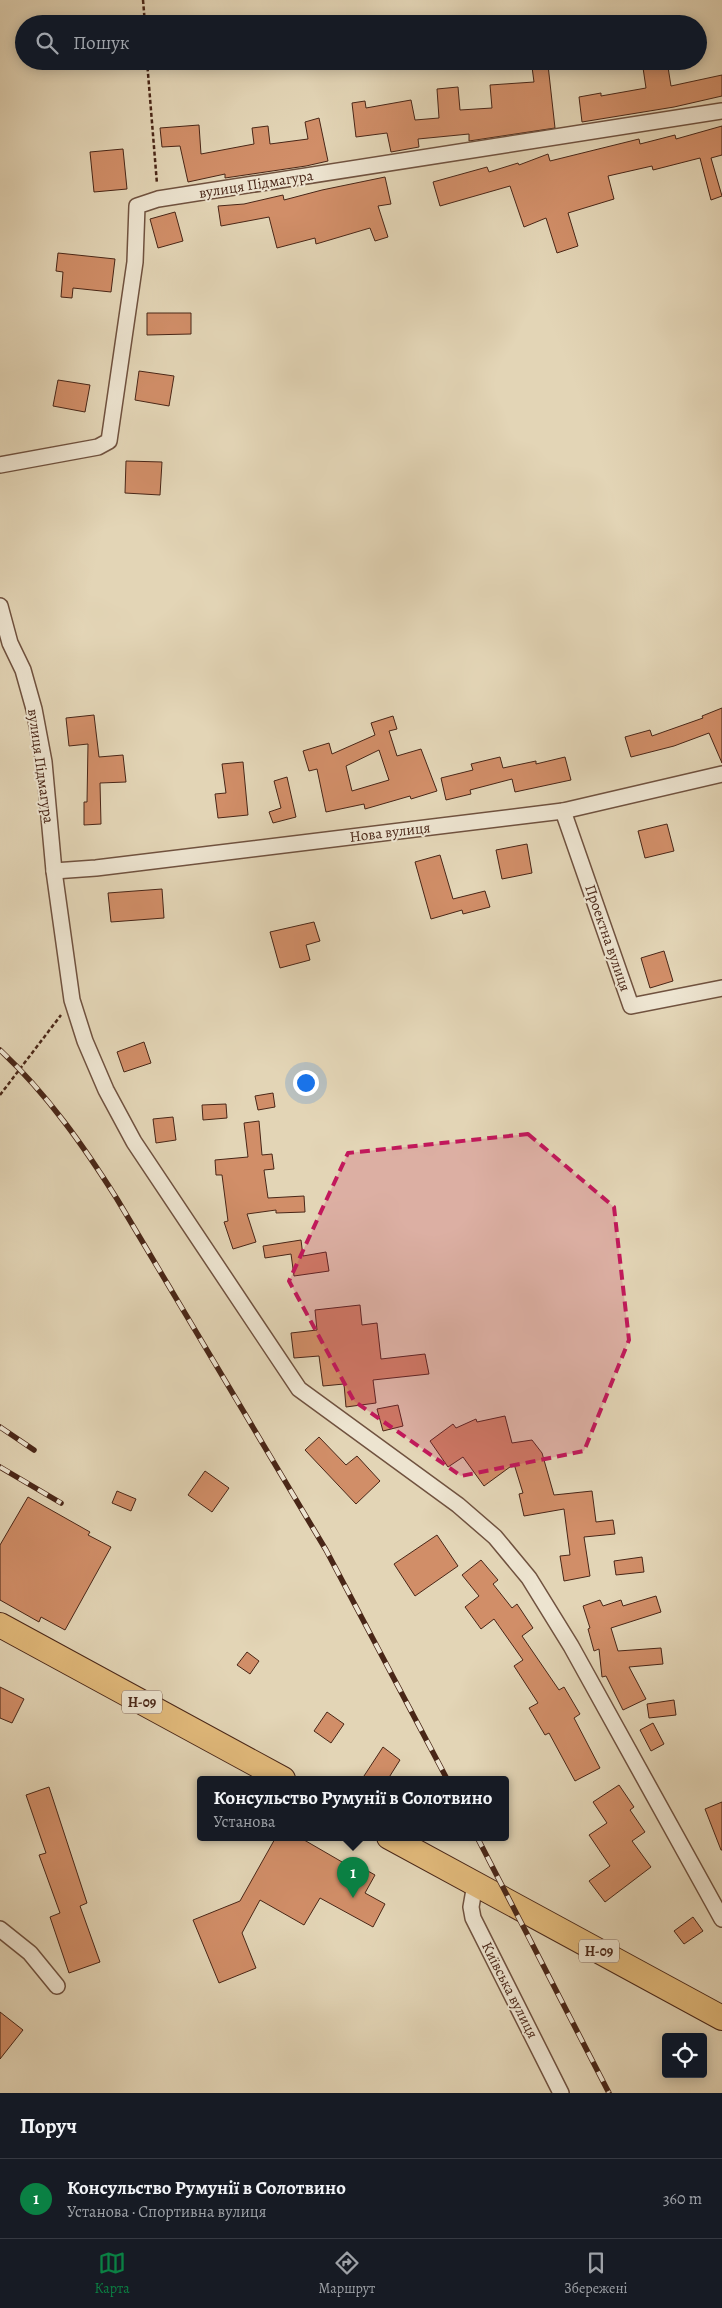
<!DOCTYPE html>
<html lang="uk">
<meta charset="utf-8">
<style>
body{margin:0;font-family:Alegreya,serif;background:#20242c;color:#f1f3f6}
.controls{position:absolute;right:15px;bottom:15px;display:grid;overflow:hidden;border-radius:5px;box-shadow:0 2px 12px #0003}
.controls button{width:45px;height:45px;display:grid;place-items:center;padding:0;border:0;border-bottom:1px solid #363941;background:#171b24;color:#f1f3f6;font:25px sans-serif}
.you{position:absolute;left:305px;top:1082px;width:18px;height:18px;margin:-12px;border:4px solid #fff;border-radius:50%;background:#1a73e8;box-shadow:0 0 0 8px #1a73e833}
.badge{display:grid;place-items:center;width:32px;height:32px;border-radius:50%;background:#0b8043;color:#fff;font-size:16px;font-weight:700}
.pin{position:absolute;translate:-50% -41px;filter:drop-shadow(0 1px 2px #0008)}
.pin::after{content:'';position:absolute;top:26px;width:18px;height:15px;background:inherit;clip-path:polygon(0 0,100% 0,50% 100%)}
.popup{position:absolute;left:197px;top:1776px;width:312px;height:65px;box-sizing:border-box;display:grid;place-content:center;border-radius:5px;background:#171b24;filter:drop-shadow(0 1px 4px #0005);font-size:16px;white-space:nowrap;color:#9ea1a6}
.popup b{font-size:19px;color:#f1f3f6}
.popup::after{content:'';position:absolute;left:50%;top:100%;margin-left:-10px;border:10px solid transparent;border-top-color:#171b24}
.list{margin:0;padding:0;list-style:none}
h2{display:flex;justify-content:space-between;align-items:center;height:65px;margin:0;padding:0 20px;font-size:21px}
h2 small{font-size:16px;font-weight:400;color:#9ea1a6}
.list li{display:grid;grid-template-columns:32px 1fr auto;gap:15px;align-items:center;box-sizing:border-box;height:80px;padding:0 20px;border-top:1px solid #363941}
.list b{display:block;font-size:19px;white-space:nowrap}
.list p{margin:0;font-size:16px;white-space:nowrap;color:#9ea1a6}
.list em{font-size:16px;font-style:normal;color:#9ea1a6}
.icon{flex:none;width:28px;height:28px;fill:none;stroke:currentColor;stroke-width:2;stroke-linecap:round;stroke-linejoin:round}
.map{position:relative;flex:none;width:722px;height:2093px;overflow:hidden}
.search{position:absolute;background:#171b24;box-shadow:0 2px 12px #0003;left:15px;right:15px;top:15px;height:55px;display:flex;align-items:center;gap:12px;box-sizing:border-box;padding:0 18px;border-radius:28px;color:#9ea1a6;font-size:19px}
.sheet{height:145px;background:#171b24}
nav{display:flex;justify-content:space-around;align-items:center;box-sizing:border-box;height:70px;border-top:1px solid #363941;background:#171b24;font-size:14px;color:#9ea1a6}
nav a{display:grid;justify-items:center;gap:2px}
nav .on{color:#0b8043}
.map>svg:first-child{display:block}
.building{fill:#d18e68;stroke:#492617;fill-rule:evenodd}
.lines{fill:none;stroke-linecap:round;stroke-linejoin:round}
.minor-casing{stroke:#70523f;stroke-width:18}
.primary-casing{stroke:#492617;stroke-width:26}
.path{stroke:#492617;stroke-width:2.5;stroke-dasharray:4 2.5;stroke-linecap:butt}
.minor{stroke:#ede4d0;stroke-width:15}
.primary{stroke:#e2ba7b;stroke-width:24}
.rail-casing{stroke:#492617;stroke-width:5.5}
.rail{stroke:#ede4d0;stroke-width:4;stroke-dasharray:11;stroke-linecap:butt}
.marked{fill:#c2185b;fill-opacity:0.2;stroke:#c2185b;stroke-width:4;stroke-dasharray:10 6;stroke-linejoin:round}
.labels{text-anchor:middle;stroke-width:4;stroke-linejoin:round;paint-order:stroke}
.shield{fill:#ede4d0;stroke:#7a5f4e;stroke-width:1}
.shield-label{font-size:14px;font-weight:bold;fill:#492617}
.street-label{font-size:15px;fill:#492617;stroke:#ede4d0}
</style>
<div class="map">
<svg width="722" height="2093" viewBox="0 0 722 2093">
<rect width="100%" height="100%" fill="#e3d5b6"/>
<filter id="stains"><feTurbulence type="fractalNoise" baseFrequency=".004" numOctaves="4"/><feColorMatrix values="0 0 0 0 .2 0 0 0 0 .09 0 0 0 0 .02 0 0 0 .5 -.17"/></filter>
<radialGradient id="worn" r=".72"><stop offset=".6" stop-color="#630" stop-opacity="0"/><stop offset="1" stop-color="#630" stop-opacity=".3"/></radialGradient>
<g class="building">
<path d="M642 61H667L671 86 722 75V96L674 107 582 122 579 97 601 93V96L646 88Z"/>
<path d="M548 65 555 128 469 141V134L418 139 419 147 391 152 387 133 356 137 352 103 365 101 366 108 411 100 415 120 439 118 437 89 458 87 460 110 492 108 490 85 534 82 532 67Z"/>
<path d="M319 118 328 161 306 166 225 178V174L188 182 180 146 162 147 160 128 199 125 201 154 254 144 252 128 268 126 270 144 308 139 305 122Z"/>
<path d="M722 126V155L711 158 722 196 711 200 700 158 653 170 652 166 608 176 614 199 568 213 578 246 557 253 546 218 524 227 510 186 440 206 433 182 487 167 489 172 518 163 519 165 548 154 550 161 639 139 640 144 675 135 676 139Z"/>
<path d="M123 149 127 189 94 192 90 152Z"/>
<path d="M385 177 391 204 378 206 388 237 375 241 370 228 316 244 315 238 277 248 269 217 221 226 218 206 244 204 283 195 284 200 322 190Z"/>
<path d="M175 212 183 241 158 248 150 219Z"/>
<path d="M58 253 115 259 111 292 73 288 72 298 61 297 63 272 56 271Z"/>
<path d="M147 313H191V334L147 335Z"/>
<path d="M139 371 174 376 169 406 135 400Z"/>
<path d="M58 380 90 385 85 412 53 406Z"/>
<path d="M126 461 162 462 160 495 125 493Z"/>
<path d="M722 708V763L709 733 674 746 631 757 625 737 650 730 652 736 703 718 702 716Z"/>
<path d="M94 715 99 757 123 755 126 782 100 783 101 824 84 825V802H87L88 744 69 746 66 718Z"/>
<path d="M393 716 397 729 389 731 397 756 421 749 437 791 411 799 410 796 365 809 364 804 326 812 317 769 309 771 303 751 329 743 332 754 375 735 371 723ZM379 750 389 780 352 791 346 766Z"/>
<path d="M500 757 503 768 536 761V764L565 757 571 780 515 792 512 779 470 790 471 794 446 800 441 778 473 770 471 764Z"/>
<path d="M243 762 248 815 218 818 215 794 226 793 222 764Z"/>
<path d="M287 777 296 817 273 823 269 812 281 808 274 781Z"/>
<path d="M667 824 674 851 645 858 638 831Z"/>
<path d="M527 844 532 873 502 879 496 850Z"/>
<path d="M440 855 453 899 485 891 490 907 463 914 462 910 431 919 415 862Z"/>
<path d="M162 889 164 918 111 922 108 893Z"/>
<path d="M314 922 320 941 306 945 310 960 280 968 270 932Z"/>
<path d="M664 951 673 981 650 988 641 958Z"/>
<path d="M144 1042 151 1063 124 1072 117 1052Z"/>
<path d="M273 1093 275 1107 258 1110 255 1096Z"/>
<path d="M226 1104 227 1118 203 1120 202 1105Z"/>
<path d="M173 1117 176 1140 156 1143 153 1119Z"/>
<path d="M259 1121 262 1155 272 1154 274 1169 264 1170 268 1198 304 1196 305 1212 276 1213V1210L247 1214 256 1242 233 1249 224 1222 228 1221 222 1175H216L215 1160 248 1157 244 1123Z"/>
<path d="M301 1240 303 1256 326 1252 329 1271 294 1276 291 1254 265 1258 263 1246Z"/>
<path d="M360 1305 362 1325 377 1323 381 1359 425 1354 429 1374 373 1380 376 1403 346 1407 344 1384 323 1386 319 1356 294 1358 291 1333 317 1330 315 1310Z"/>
<path d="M398 1405 403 1426 383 1431 377 1409Z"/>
<path d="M505 1416 512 1443 532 1440 542 1453 554 1495 592 1491 596 1522 613 1520 615 1534 584 1537 590 1576 564 1581 560 1556 570 1555 564 1509 524 1516 519 1494 523 1493 514 1464 484 1486 463 1457 448 1467 430 1441 453 1424 456 1428 476 1419 477 1422Z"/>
<path d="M319 1437 346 1465 357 1456 380 1481 356 1504 305 1450Z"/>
<path d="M205 1471 229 1488 212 1512 188 1495Z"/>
<path d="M117 1491 136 1499 131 1511 112 1503Z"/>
<path d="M28 1497 90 1532 88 1535 111 1547 65 1630 41 1617 39 1622 0 1600V1545Z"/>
<path d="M437 1535 458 1566 415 1596 394 1564Z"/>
<path d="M642 1557 644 1572 616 1575 614 1561Z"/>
<path d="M481 1560 498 1580 493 1584 512 1608 517 1604 533 1628 522 1636 559 1690 564 1687 580 1714 574 1718 600 1768 575 1781 549 1733 545 1735 529 1708 538 1703 514 1666 523 1660 494 1619 481 1629 465 1607 479 1596 462 1575Z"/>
<path d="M656 1596 661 1612 611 1628 618 1651 661 1648 663 1664 629 1667 646 1699 623 1710 606 1676 602 1677 599 1649 594 1651 588 1629 590 1628 583 1606 600 1600 603 1606 621 1600 623 1606Z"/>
<path d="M247 1652 259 1661 250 1674 237 1665Z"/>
<path d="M0 1687 24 1699 12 1723 0 1718Z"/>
<path d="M674 1700 676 1715 649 1718 647 1704Z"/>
<path d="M327 1712 344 1724 331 1743 314 1731Z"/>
<path d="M653 1723 664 1744 651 1751 640 1730Z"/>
<path d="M383 1747 400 1760 388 1779H362Z"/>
<path d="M619 1785 634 1807 630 1810 645 1832 632 1841 651 1867 605 1902 589 1881 610 1866 589 1835 607 1823 593 1802Z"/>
<path d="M49 1787 87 1903 80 1906 100 1962 69 1973 50 1917 60 1913 39 1855 46 1853 26 1795Z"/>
<path d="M722 1802V1850H721L705 1809Z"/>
<path d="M276 1837H299L349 1866 352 1862 375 1875 365 1893 385 1904 373 1927 320 1898 304 1925 260 1900 242 1933 256 1968 219 1983 193 1920 240 1901Z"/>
<path d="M693 1917 703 1931 684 1944 674 1931Z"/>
<path d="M0 2012 23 2030 0 2059Z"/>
</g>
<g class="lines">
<defs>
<g id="minor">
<path d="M0 465 98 447 109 441 135 262 137 206 158 199 722 111"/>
<path d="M0 606 10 643 23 670 34 709 44 762 54 871 72 1000 85 1041 106 1090 134 1142 299 1389 458 1505 495 1537 529 1578 571 1646 722 1919"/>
<path d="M563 811 631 1006 722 988"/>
<path d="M54 871 96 868 563 811 722 774"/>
<path d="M475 1884 471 1907 473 1918 561 2093"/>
<path d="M0 1929 30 1953 57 1986"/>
</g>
<g id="primary">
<path d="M0 1625 283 1779"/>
<path d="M389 1837 722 2018"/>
</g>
</defs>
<use href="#minor" class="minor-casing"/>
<use href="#primary" class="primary-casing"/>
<g class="path">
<path d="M143 0 145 24"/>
<path d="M147 61 157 184"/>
<path d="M0 1095 61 1015"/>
</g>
<use href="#minor" class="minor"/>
<use href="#primary" class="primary"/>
<defs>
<g id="rail">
<path d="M0 1050C47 1094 83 1145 117 1199L326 1550 447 1779"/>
<path d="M0 1427 34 1450"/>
<path d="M0 1467 61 1503"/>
<path d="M477 1837 609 2093"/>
</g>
</defs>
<use href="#rail" class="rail-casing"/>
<use href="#rail" class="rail"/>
</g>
<path class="marked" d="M528 1134 614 1207 629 1340 584 1451 461 1476 354 1401 289 1281 348 1153Z"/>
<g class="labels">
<g class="shield">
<rect x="122" y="1690.5" width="40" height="23" rx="4"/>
<rect x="579" y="1939.5" width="40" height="23" rx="4"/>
</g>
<g class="shield-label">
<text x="142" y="1707">Н-09</text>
<text x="599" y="1956">Н-09</text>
</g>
<g class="street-label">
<text transform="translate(256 184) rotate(-9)" y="5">вулиця Підмагура</text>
<text transform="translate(41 766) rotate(82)" y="5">вулиця Підмагура</text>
<text transform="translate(390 832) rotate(-7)" y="5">Нова вулиця</text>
<text transform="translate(608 938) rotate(71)" y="5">Проектна вулиця</text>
<text transform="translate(510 1990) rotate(63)" y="5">Київська вулиця</text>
</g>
</g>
<rect width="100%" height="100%" filter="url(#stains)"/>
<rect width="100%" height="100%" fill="url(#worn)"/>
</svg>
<div class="controls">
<button><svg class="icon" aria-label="locate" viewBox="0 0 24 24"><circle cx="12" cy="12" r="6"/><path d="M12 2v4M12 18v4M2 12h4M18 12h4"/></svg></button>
</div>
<div class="you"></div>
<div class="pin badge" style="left:353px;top:1898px">1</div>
<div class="popup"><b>Консульство Румунії в Солотвино</b>Установа</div>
<div class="search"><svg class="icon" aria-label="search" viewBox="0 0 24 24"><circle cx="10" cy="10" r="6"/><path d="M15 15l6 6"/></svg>Пошук</div>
</div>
<section class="sheet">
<h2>Поруч<small></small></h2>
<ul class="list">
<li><span class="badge">1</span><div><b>Консульство Румунії в Солотвино</b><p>Установа · Спортивна вулиця</p></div><em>360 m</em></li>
</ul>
</section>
<nav>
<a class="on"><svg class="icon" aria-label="map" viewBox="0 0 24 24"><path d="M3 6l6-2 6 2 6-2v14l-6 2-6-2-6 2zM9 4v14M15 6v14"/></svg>Карта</a>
<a><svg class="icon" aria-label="directions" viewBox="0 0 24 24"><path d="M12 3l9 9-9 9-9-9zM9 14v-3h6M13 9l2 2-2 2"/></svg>Маршрут</a>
<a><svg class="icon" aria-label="saved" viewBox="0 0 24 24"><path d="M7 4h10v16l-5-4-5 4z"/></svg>Збережені</a>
</nav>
